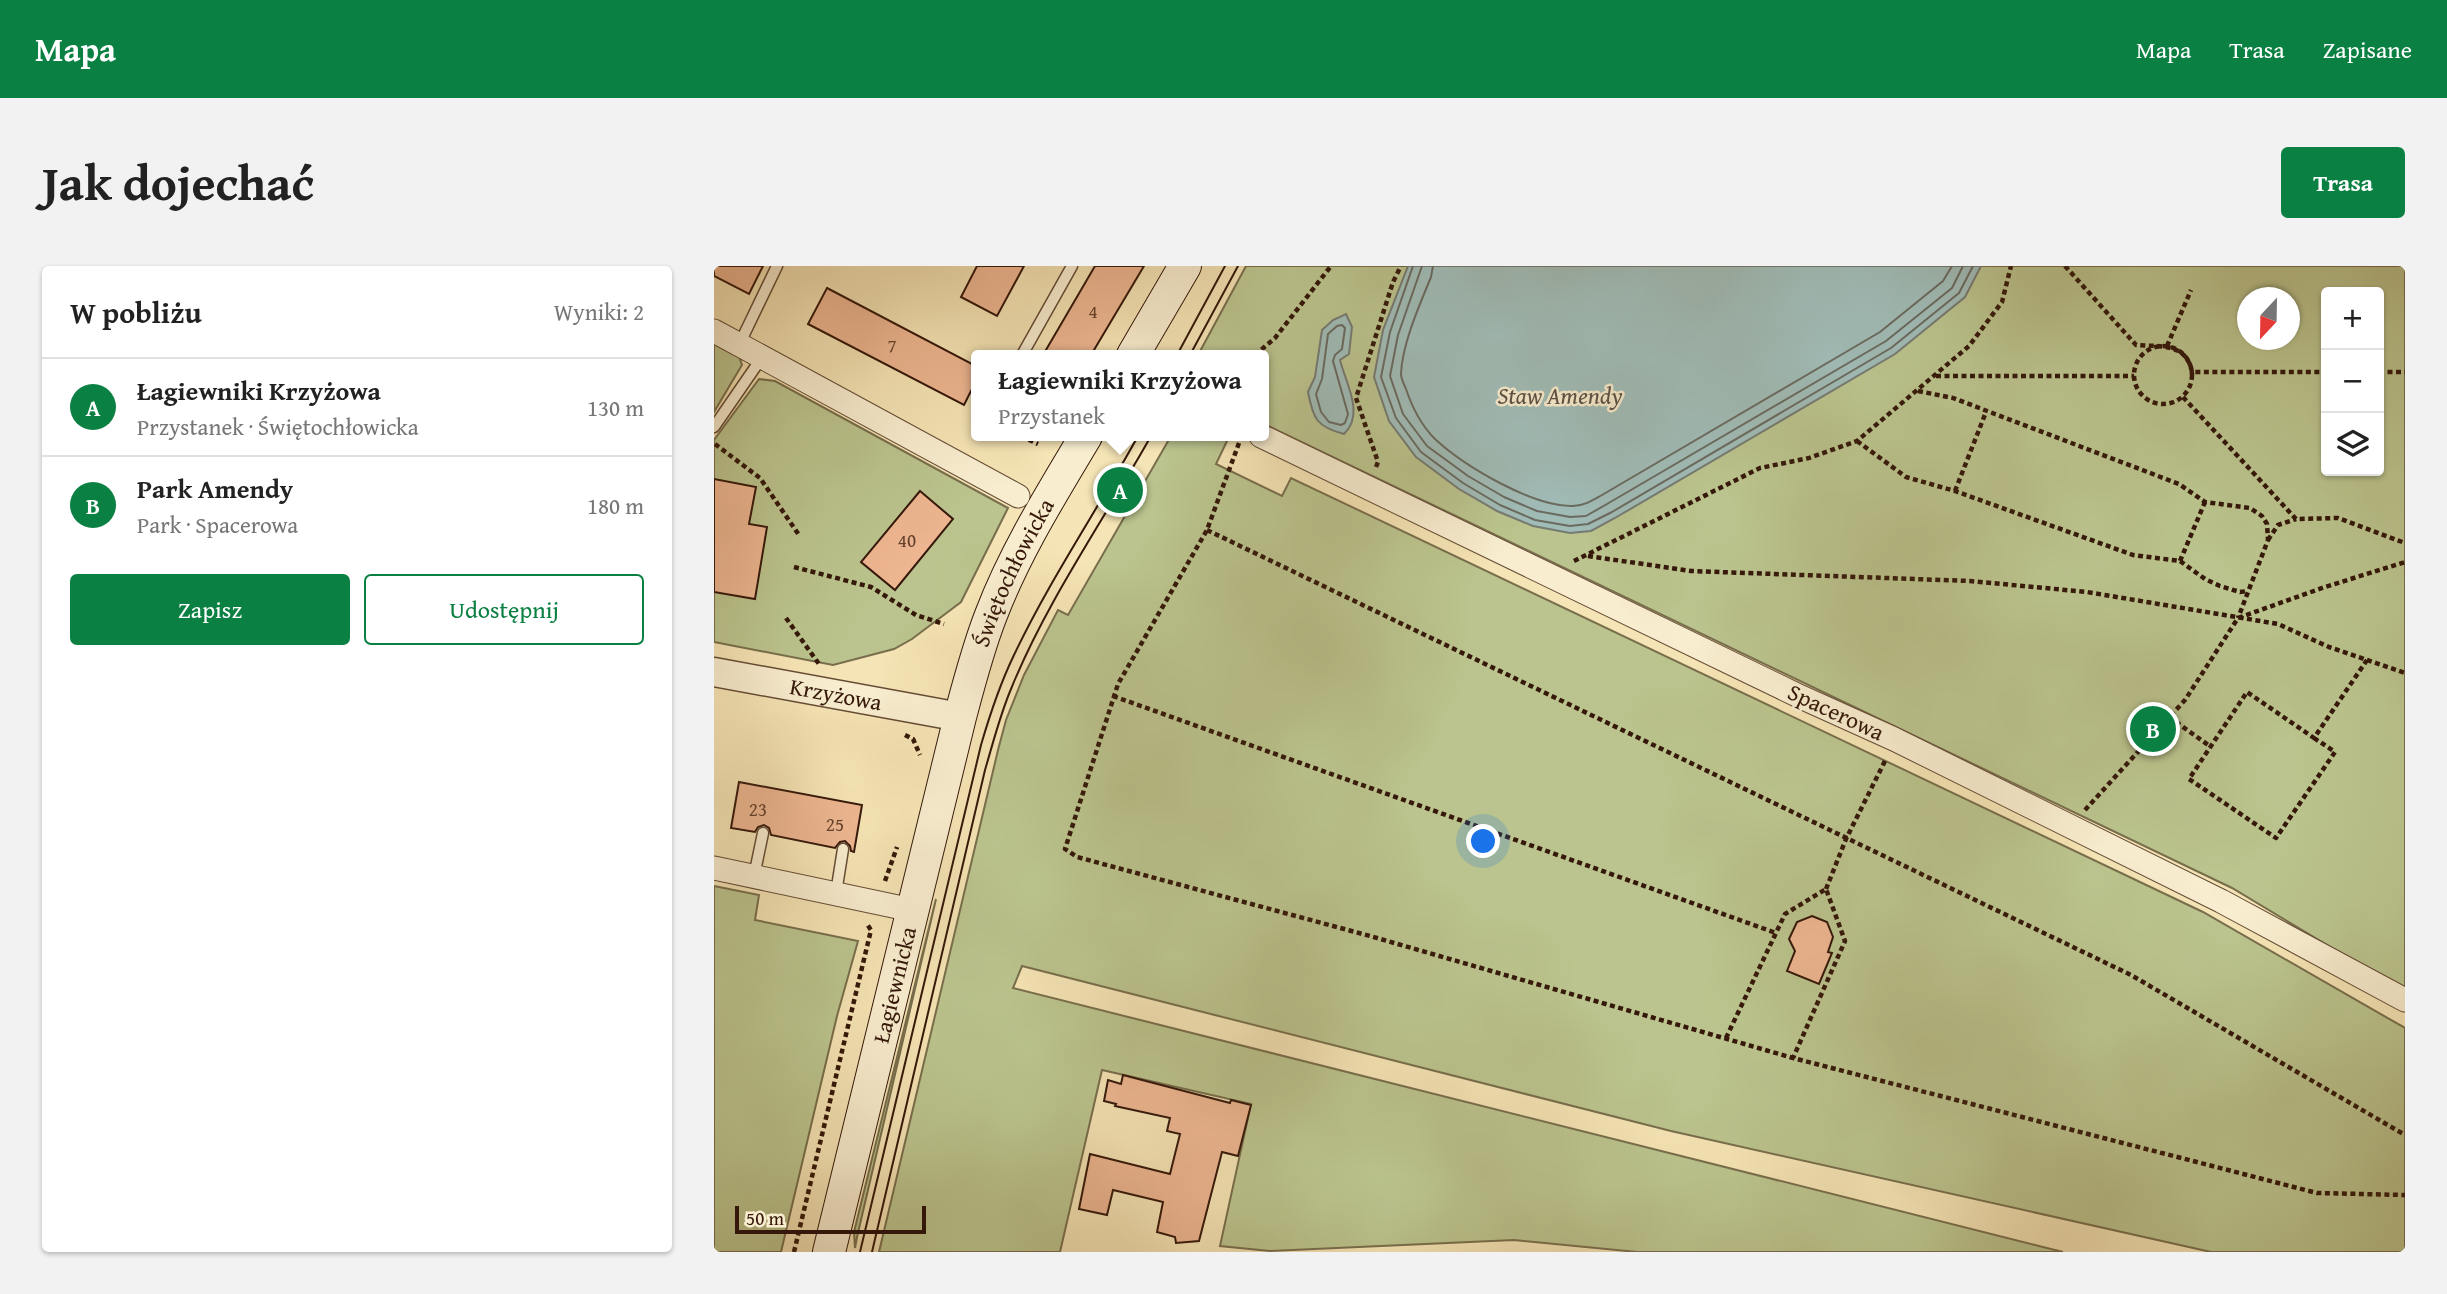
<!DOCTYPE html>
<html lang="pl">
<meta charset="utf-8">
<style>
body{margin:0;font-family:"Gentium Book Plus",serif;background:#f2f2f2;color:#222}
.controls{position:absolute;right:21px;top:21px;display:grid;overflow:hidden;border-radius:7px;box-shadow:0 2px 5px #0004}
.controls button{width:63px;height:63px;display:grid;place-items:center;padding:0;border:0;border-bottom:2px solid #e0e0e0;background:#fff;color:#222;font:35px sans-serif}
.compass{position:absolute;left:1523px;top:21px;width:63px;height:63px;border-radius:50%;background:#fff;box-shadow:0 2px 5px #0004;rotate:202deg}
.scale{position:absolute;left:21px;bottom:18px;width:191px;box-sizing:border-box;padding-left:7px;border:4px solid #35180a;border-top:0;font-size:19px;line-height:24px;white-space:nowrap;color:#35180a;-webkit-text-stroke:5px #f8edcf;paint-order:stroke}
.you{position:absolute;left:770px;top:576px;width:24px;height:24px;margin:-18px;border:5px solid #fff;border-radius:50%;background:#1a73e8;box-shadow:0 0 0 10px #1a73e833}
.badge{display:grid;place-items:center;width:46px;height:46px;border-radius:50%;background:#0b8043;color:#fff;font-size:23px;font-weight:700}
.pin{position:absolute;translate:-50% -50%;border:4px solid #fff;box-shadow:0 2px 7px #0006}
.popup{position:absolute;left:257px;top:84px;width:298px;height:91px;box-sizing:border-box;display:grid;place-content:center;border-radius:7px;background:#fff;filter:drop-shadow(0 2px 5px #0005);font-size:23px;white-space:nowrap;color:#767676}
.popup b{font-size:26px;color:#222}
.popup::after{content:'';position:absolute;left:50%;top:100%;margin-left:-14px;border:14px solid transparent;border-top-color:#fff}
.list{margin:0;padding:0;list-style:none}
h2{display:flex;justify-content:space-between;align-items:center;height:91px;margin:0;padding:0 28px;font-size:30px}
h2 small{font-size:23px;font-weight:400;color:#767676}
.list li{display:grid;grid-template-columns:46px 1fr auto;gap:21px;align-items:center;box-sizing:border-box;height:98px;padding:0 28px;border-top:2px solid #e0e0e0}
.list b{display:block;font-size:26px;white-space:nowrap}
.list p{margin:0;font-size:23px;white-space:nowrap;color:#767676}
.list em{font-size:23px;font-style:normal;color:#767676}
.actions{display:flex;gap:14px;padding:21px 28px}
.actions a{flex:1;padding:16px 0;border:2px solid #0b8043;border-radius:7px;text-align:center;font-size:24px;color:#0b8043}
.actions .main{background:#0b8043;color:#fff}
.icon{flex:none;width:38px;height:38px;fill:none;stroke:currentColor;stroke-width:2;stroke-linecap:round;stroke-linejoin:round}
.map{position:relative;flex:none;width:1691px;height:986px;overflow:hidden;border-radius:7px}
header{display:flex;align-items:center;gap:42px;box-sizing:border-box;height:98px;padding:0 35px;background:#0b8043;color:#fff}
header strong{font-size:33px}
nav{display:flex;gap:38px;margin-inline-start:auto;font-size:24px}
.intro{display:flex;align-items:center;justify-content:space-between;box-sizing:border-box;height:168px;padding:0 42px}
h1{margin:0;font-size:49px}
.button{padding:18px 32px;border-radius:7px;background:#0b8043;color:#fff;font-size:24px;font-weight:700}
main{display:flex;gap:42px;padding:0 42px}
aside{flex:1;background:#fff;border-radius:7px;box-shadow:0 2px 5px #0004}
.map>svg:first-child{display:block}
.green{fill:#bbc48e;stroke:#786e4c;stroke-width:2;fill-rule:evenodd}
.water{fill:#a0bcb7;stroke:#757a72;stroke-width:2}
.lines{fill:none;stroke-linecap:round;stroke-linejoin:round}
.shore{stroke:#6a6a60;stroke-width:2}
.building{fill:#edb691;stroke:#35180a;stroke-width:2}
.service-casing{stroke:#654b35;stroke-width:13}
.minor-casing{stroke:#654b35;stroke-width:25}
.tertiary-casing{stroke:#654b35;stroke-width:31}
.secondary-casing{stroke:#35180a;stroke-width:34}
.path{stroke:#35180a;stroke-width:4.5;stroke-dasharray:5 3.5;stroke-linecap:butt}
.service{stroke:#f8edcf;stroke-width:10}
.minor{stroke:#f8edcf;stroke-width:23}
.tertiary{stroke:#f8edcf;stroke-width:28}
.secondary{stroke:#f8edcf;stroke-width:32}
.tram{stroke:#35180a;stroke-width:2}
.labels{text-anchor:middle;stroke-width:5;stroke-linejoin:round;paint-order:stroke}
.number-label{font-size:19px;fill:#63402c}
.street-label{font-size:23px;fill:#35180a;stroke:#f8edcf}
.water-label{font-size:24px;font-style:italic;fill:#5a5147;stroke:#f8edcf}
</style>
<header>
<strong>Mapa</strong>
<nav><a>Mapa</a><a>Trasa</a><a>Zapisane</a></nav>
</header>
<div class="intro"><h1>Jak dojechać</h1><a class="button">Trasa</a></div>
<main>
<aside>
<h2>W pobliżu<small>Wyniki: 2</small></h2>
<ul class="list">
<li><span class="badge">A</span><div><b>Łagiewniki Krzyżowa</b><p>Przystanek · Świętochłowicka</p></div><em>130 m</em></li>
<li><span class="badge">B</span><div><b>Park Amendy</b><p>Park · Spacerowa</p></div><em>180 m</em></li>
</ul>
<div class="actions"><a class="main">Zapisz</a><a>Udostępnij</a></div>
</aside>
<div class="map">
<svg width="1691" height="986" viewBox="0 0 1691 986">
<rect width="100%" height="100%" fill="#f5e4b5"/>
<filter id="stains"><feTurbulence type="fractalNoise" baseFrequency=".00286" numOctaves="4"/><feColorMatrix values="0 0 0 0 .2 0 0 0 0 .09 0 0 0 0 .02 0 0 0 .5 -.17"/></filter>
<radialGradient id="worn" r=".72"><stop offset=".6" stop-color="#630" stop-opacity="0"/><stop offset="1" stop-color="#630" stop-opacity=".3"/></radialGradient>
<g class="green">
<path d="M532 0H1691V726L1518 622 550 158V89H484ZM1612 26H1665V205H1612ZM1534 32H1576V74H1534Z"/>
<path d="M0 77 25 90 28 99 0 146Z"/>
<path d="M45 113 61 115 294 242 247 336 198 373 180 383 119 399 0 376V174Z"/>
<path d="M457 170H505L513 175 502 198 568 230 577 212 1489 646 1691 762V986H1497L957 865 308 700 299 722 1349 986H923L800 974 556 985 506 980 537 838 388 804 346 986H165L284 484 292 454 310 409 344 344 354 349Z"/>
<path d="M0 620 45 629 41 654 144 675 123 750 67 986H0Z"/>
<path d="M222 633 143 971 141 982 140 966Z"/>
</g>
<g class="water">
<path d="M694 0H1267L1251 31 1181 88 901 252 877 265 856 267 819 260 783 245 745 223 702 191 675 155 660 111 669 64Z"/>
<path d="M632 48 638 61 635 88 626 94C632 118 651 148 630 168 603 161 599 153 594 126L601 111 608 64 619 54Z"/>
</g>
<g class="lines">
<g class="shore">
<path d="M699 0 676 66 667 111 682 152 707 186 749 217 786 239 821 254 856 260 874 258 898 246 1177 82 1245 27 1259 0"/>
<path d="M708 0 684 69 676 110 689 148 713 180 754 210 790 231 823 245 856 251 872 250 893 238 1172 75 1238 22 1249 0"/>
<path d="M719 0 717 11C706 38 688 78 687 108 687 113 690 118 692 123 698 141 707 159 721 173 750 200 819 241 859 240 870 240 879 234 888 229L1166 66 1229 15 1238 0"/>
<path d="M628 59 631 62 628 83 621 89 619 95 634 148 631 157 627 159 615 156 607 146 602 128 608 113 614 68 623 60Z"/>
</g>
</g>
<g class="building">
<path d="M0 0H49L35 28 0 10Z"/>
<path d="M263 0H310L283 50 247 31Z"/>
<path d="M381 0H430L377 89H329Z"/>
<path d="M113 22 262 100V115L250 139 94 58Z"/>
<path d="M0 213 42 221 35 258 53 261 41 333 0 326Z"/>
<path d="M206 225 239 253 181 324 147 296Z"/>
<path d="M25 516 148 539 140 586 137 585 136 580 131 575 126 576 121 582 57 569 55 562 50 559 44 561 41 566 17 562Z"/>
<path d="M1098 650 1113 656 1119 671 1114 686 1118 687 1105 718 1073 705 1081 685 1075 673 1083 656Z"/>
<path d="M409 809 516 837 517 834 537 839 524 890 508 886 485 975 462 977 461 971 443 966 449 936 399 924 393 949 365 943 376 888 456 908 466 868 453 865 456 852 401 840 402 838 390 835 394 814 407 818Z"/>
</g>
<g class="lines">
<defs>
<g id="service">
<path d="M25 79 63 0"/>
<path d="M308 89 358 0"/>
<path d="M0 161 49 90"/>
<path d="M40 610 49 567"/>
<path d="M122 627 129 583"/>
</g>
<g id="minor">
<path d="M0 65 304 230"/>
<path d="M547 170 1087 431 1180 473 1507 635 1691 734"/>
<path d="M0 602 198 644"/>
</g>
<g id="tertiary">
<path id="s1" d="M0 406 246 451"/>
</g>
<g id="secondary">
<path d="M419 89 471 0"/>
<path id="s2" d="M115 986 246 451C255 417 264 382 277 349 301 286 338 227 372 170"/>
</g>
</defs>
<use href="#service" class="service-casing"/>
<use href="#minor" class="minor-casing"/>
<use href="#tertiary" class="tertiary-casing"/>
<use href="#secondary" class="secondary-casing"/>
<g class="path">
<path d="M1351 0 1422 79C1446 81 1472 76 1478 106H1612"/>
<path d="M1453 80 1477 24"/>
<circle cx="1449" cy="109" r="29"/>
<path d="M541 89 561 72 617 0"/>
<path d="M1665 106H1691"/>
<path d="M1222 110H1420"/>
<path d="M1204 125 1239 132 1465 218 1491 236 1536 242 1548 250 1553 258 1554 274 1524 352"/>
<path d="M1469 131 1582 253 1624 252 1691 277"/>
<path d="M307 170 324 178"/>
<path d="M1143 175 1192 211 1241 225 1419 289 1466 295 1491 313 1506 320 1526 326 1534 325"/>
<path d="M525 177 493 264 404 418 351 583 363 591 656 670 1079 792 1603 927 1691 929"/>
<path d="M1 178 46 212 85 269"/>
<path d="M662 201 664 196 642 132 679 16 687 0"/>
<path d="M1241 225 1272 146"/>
<path d="M493 264 1417 709 1691 869"/>
<path d="M1554 274 1564 259 1582 253"/>
<path d="M874 290 977 305 1256 315 1373 326 1564 358 1615 381 1691 407"/>
<path d="M860 295 1046 202 1095 192 1143 175 1255 80 1288 36 1297 0"/>
<path d="M1466 295 1491 236"/>
<path d="M80 301 157 321 202 349 230 358"/>
<path d="M72 352 105 398"/>
<path d="M399 430 1062 667"/>
<path d="M1455 451 1497 481"/>
<path d="M191 469 199 473 206 489"/>
<path d="M1600 472 1621 486 1562 572 1475 513 1533 426 1600 472 1653 394"/>
<path d="M1371 544 1471 434 1524 352 1611 321 1691 296"/>
<path d="M171 615 183 581"/>
<path d="M1112 623 1132 573 1172 493"/>
<path d="M1012 772 1071 648 1112 623 1131 675 1079 792"/>
<path d="M80 986 157 664 153 658"/>
</g>
<use href="#service" class="service"/>
<use href="#minor" class="minor"/>
<use href="#tertiary" class="tertiary"/>
<use href="#secondary" class="secondary"/>
<g class="tram">
<path d="M463 89 511 0"/>
<path d="M476 89 524 0"/>
<path d="M146 986 267 479C276 448 286 418 300 389 336 313 384 243 424 170"/>
<path d="M158 986 271 504C279 477 286 449 297 423 332 336 391 252 437 170"/>
</g>
</g>
<g class="labels">
<g class="number-label">
<text x="379" y="52">4</text>
<text x="178" y="86">7</text>
<text x="193" y="281">40</text>
<text x="44" y="550">23</text>
<text x="121" y="565">25</text>
</g>
<g class="street-label">
<text dy="8" stroke="none"><textPath href="#s2" startOffset="705">Świętochłowicka</textPath></text>
<text dy="8" stroke="none"><textPath href="#s1" startOffset="124">Krzyżowa</textPath></text>
<text transform="translate(1122 446) rotate(25)" y="8">Spacerowa</text>
<text dy="8" stroke="none"><textPath href="#s2" startOffset="275">Łagiewnicka</textPath></text>
</g>
<g class="water-label">
<text x="846" y="138">Staw Amendy</text>
</g>
</g>
<rect width="100%" height="100%" filter="url(#stains)"/>
<rect width="100%" height="100%" fill="url(#worn)"/>
</svg>
<div class="controls">
<button>+</button>
<button>−</button>
<button><svg class="icon" aria-label="layers" viewBox="0 0 24 24"><path d="M12 4l9 5-9 5-9-5zM3 14l9 5 9-5"/></svg></button>
</div>
<svg class="compass" viewBox="-18 -18 36 36"><path d="M0-13l5 13h-10z" fill="#e53935"/><path d="M0 13l5-13h-10z" fill="#767676"/></svg>
<div class="scale">50 m</div>
<div class="you"></div>
<div class="pin badge" style="left:406px;top:224px">A</div>
<div class="popup"><b>Łagiewniki Krzyżowa</b>Przystanek</div>
<div class="pin badge" style="left:1439px;top:463px">B</div>
</div>
</main>
